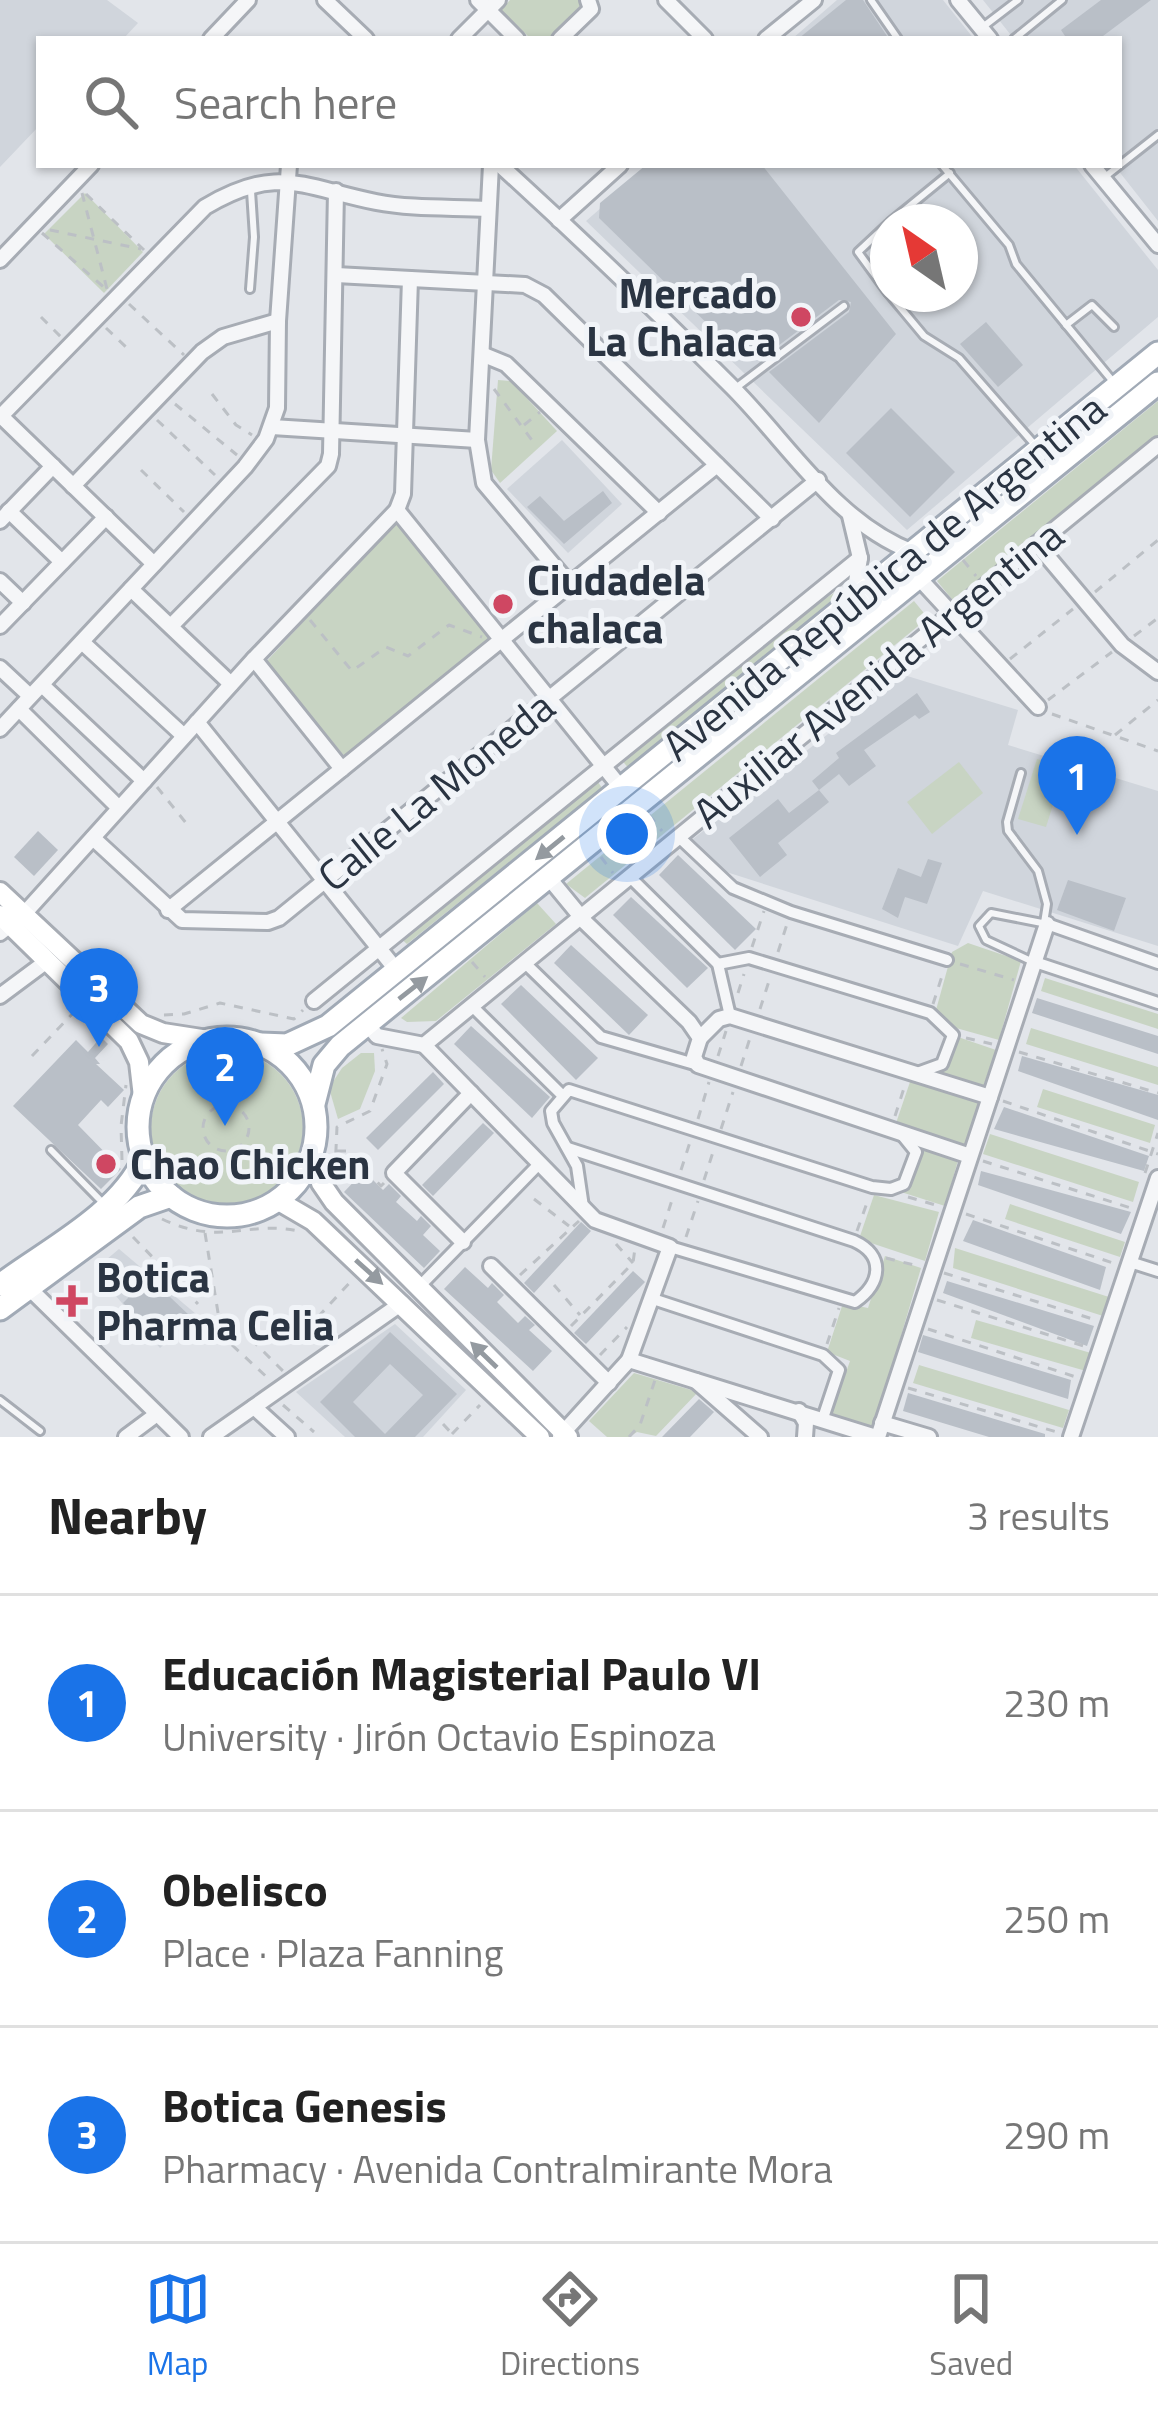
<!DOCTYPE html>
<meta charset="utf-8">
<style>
body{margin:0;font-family:"Titillium Web",sans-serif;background:#f6f6f6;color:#222}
.compass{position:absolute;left:870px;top:204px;width:108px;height:108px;border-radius:50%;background:#fff;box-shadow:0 3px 9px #0004;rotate:326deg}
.you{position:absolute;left:627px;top:834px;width:42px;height:42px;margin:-30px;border:9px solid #fff;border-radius:50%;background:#1a73e8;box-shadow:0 0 0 18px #1a73e833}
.badge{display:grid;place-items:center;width:78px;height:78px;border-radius:50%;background:#1a73e8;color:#fff;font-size:39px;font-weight:700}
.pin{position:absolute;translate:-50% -99px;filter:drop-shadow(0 3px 6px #0008)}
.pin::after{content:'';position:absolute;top:63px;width:42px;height:36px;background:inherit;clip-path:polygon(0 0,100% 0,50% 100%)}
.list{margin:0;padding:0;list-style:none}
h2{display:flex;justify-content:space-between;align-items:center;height:156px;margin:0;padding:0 48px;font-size:51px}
h2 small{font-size:39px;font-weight:400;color:#767676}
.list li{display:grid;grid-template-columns:78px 1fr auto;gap:36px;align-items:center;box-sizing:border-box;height:216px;padding:0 48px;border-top:3px solid #e0e0e0}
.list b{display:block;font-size:45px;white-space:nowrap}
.list p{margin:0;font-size:39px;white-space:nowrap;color:#767676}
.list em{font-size:39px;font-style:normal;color:#767676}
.icon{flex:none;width:66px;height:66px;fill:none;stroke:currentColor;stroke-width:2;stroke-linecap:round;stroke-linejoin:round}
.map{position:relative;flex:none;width:1158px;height:1437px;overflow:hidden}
.search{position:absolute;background:#fff;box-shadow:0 3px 9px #0004;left:36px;right:36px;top:36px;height:132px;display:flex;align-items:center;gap:30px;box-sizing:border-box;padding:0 42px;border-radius:0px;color:#767676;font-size:45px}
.sheet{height:804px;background:#fff}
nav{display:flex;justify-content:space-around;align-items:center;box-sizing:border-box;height:168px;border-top:3px solid #e0e0e0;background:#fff;font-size:33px;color:#767676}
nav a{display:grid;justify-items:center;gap:6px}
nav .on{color:#1a73e8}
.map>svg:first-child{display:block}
.built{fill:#d0d5dc;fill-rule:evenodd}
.green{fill:#c8d4c3}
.building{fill:#b9bfc7;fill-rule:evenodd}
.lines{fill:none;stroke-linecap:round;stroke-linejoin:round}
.service-casing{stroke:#a7acb4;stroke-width:12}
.pedestrian-casing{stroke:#a7acb4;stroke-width:16}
.minor-casing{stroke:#a7acb4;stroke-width:20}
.secondary-casing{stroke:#a7acb4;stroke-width:24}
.primary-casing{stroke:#a1aab6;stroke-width:27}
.path{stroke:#bcc0c5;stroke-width:3;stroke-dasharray:9 9;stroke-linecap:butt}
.service{stroke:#f5f6f8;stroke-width:6}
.pedestrian{stroke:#f5f6f8;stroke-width:10}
.minor{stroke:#f5f6f8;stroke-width:14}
.secondary{stroke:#fff;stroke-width:18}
.primary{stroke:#fff;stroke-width:21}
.oneway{fill:#949aa0}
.poi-dot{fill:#cf4762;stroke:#f1f4f8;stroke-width:4.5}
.labels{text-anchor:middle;stroke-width:10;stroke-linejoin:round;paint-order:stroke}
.poi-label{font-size:42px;font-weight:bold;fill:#2a3442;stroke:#f1f4f8;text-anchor:start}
.street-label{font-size:42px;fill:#2a3442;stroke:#f1f4f8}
</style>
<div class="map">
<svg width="1158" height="1437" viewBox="0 0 1158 1437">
<rect width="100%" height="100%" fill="#e2e5ea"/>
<g class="built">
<path d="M0 0H107L138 23 123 39H39V126L0 167Z"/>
<path d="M837 0H943L974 39H792Z"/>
<path d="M983 0H1158V221L1114 165H1119V39H1014Z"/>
<path d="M650 165H1074L1158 270V317L907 530 586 221ZM888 222H960V294H888Z"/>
<path d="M562 440 622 504 568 553 507 489Z"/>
<path d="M904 675 1018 710 1008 745 1158 791V946L983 891 958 946 717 869 689 842Z"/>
<path d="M119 1249 196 1314 160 1348 94 1270Z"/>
<path d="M395 1324 466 1390 423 1437H345L296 1392Z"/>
</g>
<g class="green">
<path d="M510 0H581L584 2 548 39H531L501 10Z"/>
<path d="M85 193 143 252 104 293 44 234Z"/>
<path d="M498 380 511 381 557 431 500 483 491 470Z"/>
<path d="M1158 401V436L955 603 937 581Z"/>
<path d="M399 518 489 639 346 758 266 662Z"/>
<path d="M837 591 839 595 630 770 620 758 783 626Z"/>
<path d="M914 601 928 618 585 898 566 884Z"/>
<path d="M1037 759 1065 767 1046 827 1018 819Z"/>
<path d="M959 762 983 793 932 834 907 802Z"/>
<path d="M596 779 602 788 407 944 400 938Z"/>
<path d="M537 903 556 924 436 1021 407 1022 401 1018Z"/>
<path d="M968 943 1021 961 999 1040 956 1028 936 1010 952 952Z"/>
<path d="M1045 978 1158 1014V1029L1041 991Z"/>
<path d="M1031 1028 1158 1067V1085L1026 1044Z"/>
<path d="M958 1037 996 1050 981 1093 930 1075 946 1070Z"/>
<circle cx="227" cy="1128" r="76"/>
<path d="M361 1053H374L375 1071 360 1109 338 1119 329 1088 342 1068Z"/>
<path d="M912 1076 980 1099 963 1152 894 1129Z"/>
<path d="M1043 1089 1155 1125 1150 1143 1037 1107Z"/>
<path d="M990 1134 1139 1182 1133 1202 983 1154Z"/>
<path d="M920 1145 959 1157 945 1206 901 1192Z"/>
<path d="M874 1195 939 1212 925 1261 859 1239Z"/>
<path d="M1010 1204 1125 1242 1120 1257 1005 1219Z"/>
<path d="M955 1248 1109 1297 1103 1316 953 1268Z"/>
<path d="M885 1256 921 1268 873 1431 830 1418 850 1361 827 1352 843 1303 868 1308Z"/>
<path d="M976 1320 1091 1353 1086 1371 971 1338Z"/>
<path d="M919 1365 1069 1410 1063 1428 913 1383Z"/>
<path d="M634 1373 698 1392 656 1436 637 1432 629 1437H607L589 1421Z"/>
</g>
<g class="building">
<path d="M846 0H863L887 36 798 39Z"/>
<path d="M1101 0H1151L1099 39H1067L1061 30Z"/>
<path d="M646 165H762L896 334 819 423 769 372 849 312 851 302 839 300 758 361 731 333 724 340 599 218 600 203Z"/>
<path d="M986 322 1023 365 998 387 960 344Z"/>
<path d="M891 408 955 472 910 517 846 453Z"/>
<path d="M603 491 612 503 564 544 527 507 540 496 564 521Z"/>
<path d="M917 693 930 712 919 719 915 715 864 750 876 766 849 786 839 774 819 790 812 781 839 758 836 753Z"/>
<path d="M819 790 829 802 778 843 787 855 760 877 729 838 778 799 789 813Z"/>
<path d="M38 831 58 850 34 876 14 857Z"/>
<path d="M678 855 756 929 735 950 659 875Z"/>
<path d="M928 859 942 863 927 904 905 897 898 918 882 909 898 868 921 877Z"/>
<path d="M1068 880 1126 898 1114 931 1057 910Z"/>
<path d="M631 897 708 968 687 988 613 915Z"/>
<path d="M571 945 648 1015 629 1035 554 963Z"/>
<path d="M521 985 598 1058 576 1080 501 1004Z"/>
<path d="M1037 998 1158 1036V1054L1032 1013Z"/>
<path d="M471 1026 550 1097 532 1118 454 1044Z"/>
<path d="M101 1037 108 1044 95 1058 100 1064H96L124 1090 108 1107 101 1100 78 1125 121 1169 101 1189 13 1106 76 1040 88 1052Z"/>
<path d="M1022 1056 1158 1095V1120L1018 1071Z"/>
<path d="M433 1072 444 1084 378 1150 366 1138Z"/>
<path d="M1004 1107 1149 1156 1144 1171 994 1129Z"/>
<path d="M483 1123 494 1133 433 1196 422 1185Z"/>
<path d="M364 1171 383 1190 389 1184 401 1196 396 1202 417 1221 421 1216 431 1226 423 1235 440 1251 424 1268 344 1192Z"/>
<path d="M981 1171 1131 1212 1121 1234 978 1185Z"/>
<path d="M973 1220 1106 1267 1100 1290 963 1241Z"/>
<path d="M581 1222 591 1231 534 1293 524 1283Z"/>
<path d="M465 1267 488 1288 492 1283 504 1295 497 1302 518 1323 525 1316 535 1325 529 1330 552 1351 533 1371 444 1289Z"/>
<path d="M633 1271 645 1282 586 1344 574 1333Z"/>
<path d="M149 1277 191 1317 166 1343 123 1303Z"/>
<path d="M947 1281 1094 1326 1087 1346 943 1293Z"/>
<path d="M390 1332 457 1394 415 1437H355L320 1402ZM390 1364 423 1395 385 1434 353 1402Z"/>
<path d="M923 1335 1071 1380 1068 1399 918 1352Z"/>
<path d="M908 1393 1045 1434V1437H989L903 1411Z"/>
<path d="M699 1399 714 1412 690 1437H662Z"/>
</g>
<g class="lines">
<defs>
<g id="service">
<path d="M871 0 898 39"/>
<path d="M984 26 1018 0"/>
<path d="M1014 39 1062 0"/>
<path d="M942 165 1009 245 1016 264 1115 384"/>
<path d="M1106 176 1158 135"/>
<path d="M890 222 950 173"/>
<path d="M888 224 858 252 888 293"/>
<path d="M250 289 254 237 251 191"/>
<path d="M889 294 924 336 959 358 1035 445"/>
<path d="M1066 325 1092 305 1114 327"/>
<path d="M737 387 844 306"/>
<path d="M1021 773 1007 822 1008 831 1038 871 1047 904 1044 923"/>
<path d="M1031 961 986 940 979 926 991 913 1047 924"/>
<path d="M51 1150 103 1203"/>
<path d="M0 1400 40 1431"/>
</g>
<g id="pedestrian">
<path d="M679 837 733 888 791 912 947 960"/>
<path d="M630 877 718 964 730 1016"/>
<path d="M1047 924 1158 963"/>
<path d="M1035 962 1158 1003"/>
<path d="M525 963 601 1037 698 1065"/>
<path d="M718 964 749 958 930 1013 953 1035 942 1064 920 1072"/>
<path d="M472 1006 561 1094"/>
<path d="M568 1148 854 1241C885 1255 882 1283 855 1302L670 1247"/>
<path d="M583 1207 577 1166 553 1123 551 1111 569 1090 872 1187 891 1189 904 1184 916 1152 903 1136"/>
<path d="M1130 1262 1158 1271"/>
<path d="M417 1289 540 1163"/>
<path d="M653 1299 823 1355 839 1370 823 1418"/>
</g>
<g id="minor">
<path d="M325 0 366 39"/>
<path d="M478 0 517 39"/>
<path d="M666 0 705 39"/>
<path d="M958 0 990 39"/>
<path d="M211 39 248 0"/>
<path d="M459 39 498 0"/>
<path d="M560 39 591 9 588 0"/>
<path d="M766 39 814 0"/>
<path d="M491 165 477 440 484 483 570 585"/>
<path d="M500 165C579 237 656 311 732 387 788 443 836 523 913 552"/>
<path d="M1092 165 1158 245"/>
<path d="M559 220 620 165"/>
<path d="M0 260 91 165"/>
<path d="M336 275 525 285 544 295 772 519"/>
<path d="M484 355 506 364 659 513"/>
<path d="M0 415 154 564"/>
<path d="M0 417 205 207C277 164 302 187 376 202 412 209 451 207 488 209"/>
<path d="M272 427 477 440"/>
<path d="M73 486 202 352 223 337 278 321"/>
<path d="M397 510 622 789"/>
<path d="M9 511 62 562"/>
<path d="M850 516 860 558 853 600"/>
<path d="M0 521 53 466"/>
<path d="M1037 544 1122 645 1158 672"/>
<path d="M918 577 1038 707"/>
<path d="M0 581 23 603"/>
<path d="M131 589 231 684"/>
<path d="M0 626 106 517"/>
<path d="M171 626 328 466 331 454 336 191"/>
<path d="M82 642 184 736"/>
<path d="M254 659 342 769"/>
<path d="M0 668 30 696"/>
<path d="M42 685 144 781"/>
<path d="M19 709 119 808"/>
<path d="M197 722 398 972"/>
<path d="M0 729 245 467 266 439 277 408 278 321 289 165"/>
<path d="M93 838 182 920 268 922 279 918 818 480"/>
<path d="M549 878 586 923 689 1022 700 1038 694 1057 698 1065 970 1156"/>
<path d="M168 910 717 465"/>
<path d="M0 933 24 914 254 659 397 510 403 494 410 279"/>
<path d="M0 996 47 961"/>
<path d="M314 1001 860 558"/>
<path d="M367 1024 377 1036 424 1045 1158 445"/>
<path d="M700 1038 719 1019 730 1016 990 1097"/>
<path d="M424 1045 595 1220 670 1247 629 1360 876 1437"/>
<path d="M463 1242 394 1173 471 1093"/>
<path d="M491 1266 609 1383"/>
<path d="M29 1288 181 1437"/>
<path d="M696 1381 760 1437"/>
<path d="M254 1407 287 1437"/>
<path d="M799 1411 806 1423 805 1437"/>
<path d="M882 1423 929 1437"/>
<path d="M560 1436 629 1360"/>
<path d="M126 1437 157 1414"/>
<path d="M211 1437 402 1303"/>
<path d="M878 1437 1047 924"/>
<path d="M1071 1437 1158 1178"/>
</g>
<g id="secondary">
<path d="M0 892 141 1024 163 1033 208 1040"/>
<path d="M0 915 129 1041 139 1062 143 1097"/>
<path d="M313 1152 321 1183 334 1202 568 1437"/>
<path d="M277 1200 313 1221 540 1437"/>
</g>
<g id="primary">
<circle cx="227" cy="1127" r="89"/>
<path d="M261 1044 287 1045 328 1026 1158 353"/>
<path d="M314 1104 324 1065 340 1046 1158 383"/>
<path d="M0 1285C48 1249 118 1215 144 1159"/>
<path d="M0 1309 139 1207 171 1196"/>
</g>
</defs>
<use href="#service" class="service-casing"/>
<use href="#pedestrian" class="pedestrian-casing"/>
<use href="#minor" class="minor-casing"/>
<use href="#secondary" class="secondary-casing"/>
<use href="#primary" class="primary-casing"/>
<g class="path">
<path d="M82 193 107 289"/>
<path d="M86 194 144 250"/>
<path d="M50 230 141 249"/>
<path d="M42 233 107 290"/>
<path d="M129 304 184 355"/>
<path d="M41 317 61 337"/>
<path d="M106 328 127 348"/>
<path d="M494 389 534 443"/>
<path d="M212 394 236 425 252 435"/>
<path d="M175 404 237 455"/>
<path d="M157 420 215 475"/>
<path d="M524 425 540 412"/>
<path d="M141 470 184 512"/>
<path d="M963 560 976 576"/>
<path d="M1095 592 1158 540"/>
<path d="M310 620 352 671 386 647 408 656 449 625 482 637"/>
<path d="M1134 636 1158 618"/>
<path d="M1010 659 1073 609"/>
<path d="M1048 700 1112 652"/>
<path d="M1052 714 1158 751"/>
<path d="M1115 735 1158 700"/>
<path d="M157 787 190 828"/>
<path d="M649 815 662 831"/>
<path d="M601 857 613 873"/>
<path d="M752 947 764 911"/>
<path d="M778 952 788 921"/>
<path d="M472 962 485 977"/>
<path d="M960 964 1014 980"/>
<path d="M738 993 744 974"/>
<path d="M933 1004 943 973"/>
<path d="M760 1009 770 978"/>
<path d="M164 1015 184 1014 220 1003 294 1019 303 1010"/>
<path d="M966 1038 992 1044"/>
<path d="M1019 1052 1158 1093"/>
<path d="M32 1056 76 1010"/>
<path d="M718 1056 726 1031"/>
<path d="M741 1066 751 1035"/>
<path d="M1003 1101 1158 1154"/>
<circle cx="226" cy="1128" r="23"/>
<path d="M895 1116 905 1085"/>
<path d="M698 1119 709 1082"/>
<path d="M721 1129 733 1092"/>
<path d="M337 1151H347L381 1186 384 1183"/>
<path d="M122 1160 121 1126 126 1085"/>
<path d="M983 1161 1134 1209"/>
<path d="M681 1170 691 1139"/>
<path d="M335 1171 337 1127 370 1111 387 1064 382 1049"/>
<path d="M1145 1173 1158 1133"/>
<path d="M704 1180 714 1149"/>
<path d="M908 1197 939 1206"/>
<path d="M534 1199 569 1226"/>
<path d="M966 1214 1116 1264"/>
<path d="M162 1219C221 1247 248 1220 298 1231"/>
<path d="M663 1228 673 1197"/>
<path d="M857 1231 868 1200"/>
<path d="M205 1233 221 1331"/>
<path d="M133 1237 198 1304"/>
<path d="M686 1237 698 1201"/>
<path d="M616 1244 633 1263"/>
<path d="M886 1258 918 1266"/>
<path d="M944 1273 1096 1320"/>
<path d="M520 1275 579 1221"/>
<path d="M554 1285 580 1315"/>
<path d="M937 1300 1087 1347"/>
<path d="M318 1317 353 1279"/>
<path d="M571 1326 633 1263 635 1248"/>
<path d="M928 1329 1079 1378"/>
<path d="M251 1339 284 1372"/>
<path d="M827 1344 839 1308"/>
<path d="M232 1345 270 1380"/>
<path d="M600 1355 627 1327"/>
<path d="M908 1388 1060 1433"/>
<path d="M283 1405 314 1432"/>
<path d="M443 1424 455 1437"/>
<path d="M452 1434 480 1405"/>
<path d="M629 1437 640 1425 655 1380"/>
</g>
<use href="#service" class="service"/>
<use href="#pedestrian" class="pedestrian"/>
<use href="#minor" class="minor"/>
<use href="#secondary" class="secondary"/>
<use href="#primary" class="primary"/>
</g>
<defs><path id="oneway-solid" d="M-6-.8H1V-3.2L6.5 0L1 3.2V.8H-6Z" transform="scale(3)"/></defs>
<g class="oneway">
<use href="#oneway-solid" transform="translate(550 848) rotate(141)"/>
<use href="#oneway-solid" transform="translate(413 988) rotate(-38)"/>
<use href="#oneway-solid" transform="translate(369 1272) rotate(42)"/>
<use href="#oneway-solid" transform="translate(484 1355) rotate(-136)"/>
</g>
<g class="poi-dot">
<circle cx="801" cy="317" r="12"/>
<circle cx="503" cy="604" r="12"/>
<circle cx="106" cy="1164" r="12"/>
<path d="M66 1283h12v12h12v12h-12v12h-12v-12h-12v-12h12z"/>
</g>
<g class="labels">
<g class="poi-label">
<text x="777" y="308" text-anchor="end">Mercado<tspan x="777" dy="48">La Chalaca</tspan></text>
<text x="527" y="595">Ciudadela<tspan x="527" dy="48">chalaca</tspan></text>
<text x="130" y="1179">Chao Chicken</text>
<text x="96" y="1292">Botica<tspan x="96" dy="48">Pharma Celia</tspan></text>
</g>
<g class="street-label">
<text transform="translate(884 577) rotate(-39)" y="15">Avenida República de Argentina</text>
<text transform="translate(878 674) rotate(-39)" y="15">Auxiliar Avenida Argentina</text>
<text transform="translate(436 791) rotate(-39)" y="15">Calle La Moneda</text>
</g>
</g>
</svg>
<svg class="compass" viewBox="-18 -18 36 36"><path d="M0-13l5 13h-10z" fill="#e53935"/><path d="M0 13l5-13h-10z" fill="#767676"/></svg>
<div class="you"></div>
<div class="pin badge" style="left:1077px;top:835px">1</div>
<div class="pin badge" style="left:225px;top:1126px">2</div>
<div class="pin badge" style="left:99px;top:1047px">3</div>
<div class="search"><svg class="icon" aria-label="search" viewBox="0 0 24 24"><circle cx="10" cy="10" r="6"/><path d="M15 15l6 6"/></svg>Search here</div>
</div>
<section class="sheet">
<h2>Nearby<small>3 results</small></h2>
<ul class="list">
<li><span class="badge">1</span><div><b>Educación Magisterial Paulo VI</b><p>University · Jirón Octavio Espinoza</p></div><em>230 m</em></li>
<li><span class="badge">2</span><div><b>Obelisco</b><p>Place · Plaza Fanning</p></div><em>250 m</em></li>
<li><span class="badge">3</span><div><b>Botica Genesis</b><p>Pharmacy · Avenida Contralmirante Mora</p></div><em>290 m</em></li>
</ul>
</section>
<nav>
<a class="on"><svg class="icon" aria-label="map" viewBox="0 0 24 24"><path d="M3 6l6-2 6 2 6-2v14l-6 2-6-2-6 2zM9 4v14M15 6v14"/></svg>Map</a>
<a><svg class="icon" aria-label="directions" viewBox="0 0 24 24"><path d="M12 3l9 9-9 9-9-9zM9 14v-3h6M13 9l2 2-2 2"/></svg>Directions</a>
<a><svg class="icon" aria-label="saved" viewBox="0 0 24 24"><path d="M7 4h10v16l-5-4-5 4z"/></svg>Saved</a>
</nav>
